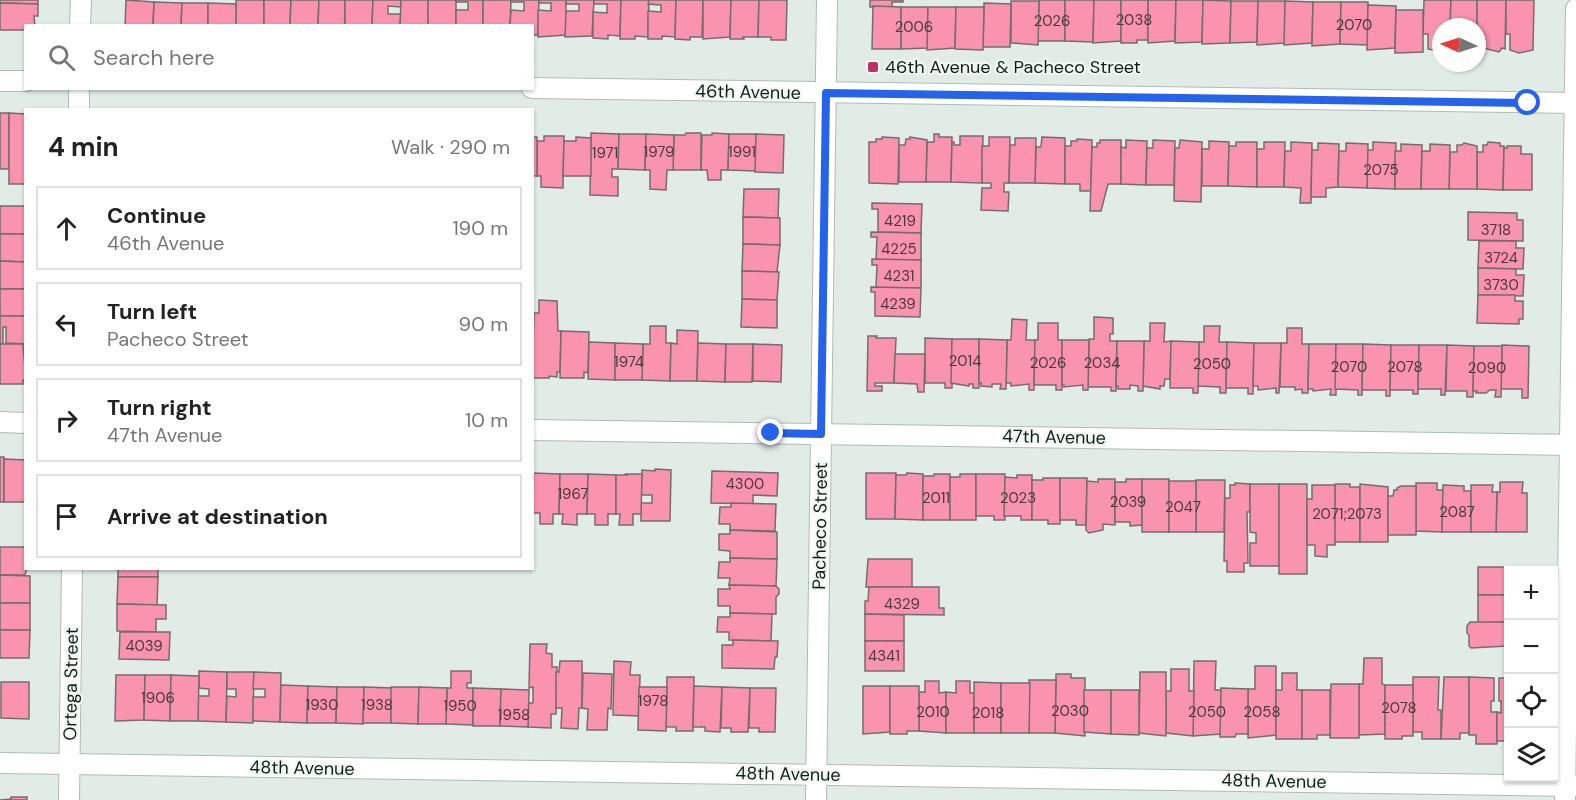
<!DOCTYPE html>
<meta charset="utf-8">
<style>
body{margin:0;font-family:"DM Sans",sans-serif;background:#f6f6f6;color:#222}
.controls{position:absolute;right:18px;bottom:18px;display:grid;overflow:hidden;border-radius:0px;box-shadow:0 2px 4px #0004}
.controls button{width:54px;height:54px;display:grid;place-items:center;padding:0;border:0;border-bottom:2px solid #e0e0e0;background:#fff;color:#222;font:30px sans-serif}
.compass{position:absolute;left:1432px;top:18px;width:54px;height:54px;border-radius:50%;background:#fff;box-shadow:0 2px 4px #0004;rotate:274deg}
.stop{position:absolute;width:18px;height:18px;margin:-14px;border:4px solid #2563eb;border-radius:50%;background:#fff}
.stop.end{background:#2563eb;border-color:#fff;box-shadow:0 2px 6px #0008}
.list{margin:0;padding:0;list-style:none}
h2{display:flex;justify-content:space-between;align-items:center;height:78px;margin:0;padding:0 24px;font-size:26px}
h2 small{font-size:20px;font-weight:400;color:#767676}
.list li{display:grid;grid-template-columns:39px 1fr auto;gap:18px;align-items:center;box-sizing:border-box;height:84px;margin:0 12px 12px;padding:0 12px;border:2px solid #e0e0e0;border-radius:0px}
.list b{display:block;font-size:22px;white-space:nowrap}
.list p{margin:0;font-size:20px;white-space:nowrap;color:#767676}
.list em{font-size:20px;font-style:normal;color:#767676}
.icon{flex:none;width:33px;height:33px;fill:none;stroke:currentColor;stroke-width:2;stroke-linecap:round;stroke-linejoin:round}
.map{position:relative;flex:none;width:1576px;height:800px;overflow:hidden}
.search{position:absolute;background:#fff;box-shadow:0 2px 4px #0004;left:24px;top:24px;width:510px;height:66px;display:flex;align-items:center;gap:15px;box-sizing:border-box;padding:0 21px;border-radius:0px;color:#767676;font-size:22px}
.panel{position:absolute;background:#fff;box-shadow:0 2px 4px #0004;left:24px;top:108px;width:510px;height:462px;border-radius:0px}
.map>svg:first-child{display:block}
.building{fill:#f993ae;stroke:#766c6e;stroke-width:1.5}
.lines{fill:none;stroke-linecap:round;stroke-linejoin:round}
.minor-casing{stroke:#b1bbb6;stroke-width:22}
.minor{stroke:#fff;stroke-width:20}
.route{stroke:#2563eb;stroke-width:8}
.poi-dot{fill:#bf3266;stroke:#eef9f4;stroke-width:2}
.labels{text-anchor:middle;stroke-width:4.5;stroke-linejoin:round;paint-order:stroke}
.number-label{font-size:15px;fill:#4f383e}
.poi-label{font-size:18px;fill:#161a18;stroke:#eef9f4;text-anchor:start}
.street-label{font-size:18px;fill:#161a18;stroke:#eef9f4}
</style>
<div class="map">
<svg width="1576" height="800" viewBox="0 0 1576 800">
<rect width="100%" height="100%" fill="#e1ece7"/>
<g class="building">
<path d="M0 0H38V4L0 3Z"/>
<path d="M126 0 154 2 153 26H125Z"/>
<rect x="236" y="0" width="28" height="26"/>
<path d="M264 0H291L290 26H264Z"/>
<path d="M291 0H319L318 26H290Z"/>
<path d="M319 0H345V26H318Z"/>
<path d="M345 0H373L372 26H345Z"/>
<path d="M373 0H401V7L388 6V14H401L400 26H372Z"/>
<path d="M401 0H428V26H400Z"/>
<rect x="428" y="0" width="28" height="26"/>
<path d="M456 0H483V26H456V10H468V2H456Z"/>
<path d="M483 0H511L510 26H483Z"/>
<path d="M511 0H539L538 35H532V26H510L511 10 524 11V2H511Z"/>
<path d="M539 0H566V35L538 37V10L551 11V3H539Z"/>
<path d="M566 0H594L592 36 565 37 566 11H579V4H566Z"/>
<path d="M594 0H621L620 36 608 35V39L593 38V12L607 13V4H594Z"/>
<path d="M621 0H649L648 37 635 36V39H620Z"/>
<path d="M649 0H676L675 37 662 36V39H648V11L661 12V5L648 4Z"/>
<path d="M676 0H703L702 37H690V40L675 39Z"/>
<path d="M703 0H731L730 37 703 39Z"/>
<path d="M731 0H759L758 37H743L744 39H730Z"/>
<path d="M759 0H787L786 40H771V37H758Z"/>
<path d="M870 0H903V2H892V7H870Z"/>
<path d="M1039 0H1065V41H1038Z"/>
<path d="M1065 0H1094L1093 42 1065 41Z"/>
<path d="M1094 0H1121V41L1093 43Z"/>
<path d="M1121 0H1148V40H1137V43H1121Z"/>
<path d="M1148 0H1176L1175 41 1148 43Z"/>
<path d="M1176 0H1203L1202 42 1175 43Z"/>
<path d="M1203 0 1231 1 1230 43 1202 44Z"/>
<path d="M1424 0H1451L1450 27H1441V52L1428 49V34H1423Z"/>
<path d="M1451 0H1477V27H1450Z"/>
<path d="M1477 0H1506L1505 49 1502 48 1499 52 1483 48V35H1477Z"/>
<path d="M1506 0H1534L1533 50 1519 53 1510 50V34H1506Z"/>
<path d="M1011 1H1039L1038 45 1011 43Z"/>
<path d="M1231 1H1258L1257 42 1230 43Z"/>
<path d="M1258 1H1285V43L1257 45Z"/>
<path d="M1285 1 1313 2 1312 43 1284 45Z"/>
<path d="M154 2 182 3 181 26H153Z"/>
<path d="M1313 2H1341L1340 44 1312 46Z"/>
<path d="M1341 2H1368V45L1340 44Z"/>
<path d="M0 3 38 4V16H34L35 26H26V30H0Z"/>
<path d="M182 3H208V26H181Z"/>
<path d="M208 3 236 4V26H208Z"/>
<path d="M984 3 1011 4 1010 47H983Z"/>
<path d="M1368 5 1396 6 1395 48 1367 50Z"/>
<path d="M873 6 901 7V49H872Z"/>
<path d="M901 7H928V48L901 49Z"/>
<path d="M928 7H956L955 48 927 50Z"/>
<path d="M956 7H984L983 50 955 49Z"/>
<path d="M1396 10H1423V52L1395 53Z"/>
<rect x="0" y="113" width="9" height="56"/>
<path d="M9 113 26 114V184H9Z"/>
<path d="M591 133 619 134 618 169H612V177H618V196L590 195Z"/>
<path d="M686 133H701V170H673L674 135H685Z"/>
<path d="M712 133 729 134 728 170H721V180H708L707 170H701L702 135H712Z"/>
<path d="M619 134H646L645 170 618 169Z"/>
<path d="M646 134 674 135 673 170H667L666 190 650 189V170H645Z"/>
<path d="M729 134H756V171L728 170Z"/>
<path d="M756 134 784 135 783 173 755 172Z"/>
<path d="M934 134H939V137H952L951 182H926L927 142H934Z"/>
<path d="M544 136H564L563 188 541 187V176H537V141H544Z"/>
<path d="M960 136H983L982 183 951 182 952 142H954V145H960Z"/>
<rect x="532" y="137" width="5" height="39"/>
<path d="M576 137 591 138V176H563L564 141H576Z"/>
<path d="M882 137 899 138 898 184 869 183V142H876V139H882Z"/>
<path d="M910 137 927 140 926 182H899V145H905L906 139H910Z"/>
<path d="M989 137H1010L1009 183H1004V192H1009L1008 211 981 210 982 188H991V183H982V146H989Z"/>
<path d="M1042 137 1065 138V184L1035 183 1036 147H1041Z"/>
<path d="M1015 138H1036L1035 183H1009L1010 145H1015Z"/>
<path d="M1077 139 1092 140 1091 191H1080V184H1065V146H1071V141H1077Z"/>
<path d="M1100 140H1121V184H1108L1101 211H1090L1092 147H1097V143H1100Z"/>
<path d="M1126 140 1147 141 1146 185 1121 184V147L1126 148Z"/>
<path d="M1153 140 1175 141 1174 185H1146L1147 148H1153Z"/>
<path d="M1180 140 1202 142 1201 202 1174 201 1175 148H1179Z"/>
<path d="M1209 141 1229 142 1228 186H1202V149H1209Z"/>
<path d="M1236 142H1257V187L1228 186 1229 146H1236Z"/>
<path d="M1264 142H1285L1284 187H1257V149H1264Z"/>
<path d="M1291 142 1312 143 1311 203H1300L1301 188 1284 187 1285 151H1291Z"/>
<path d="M1373 142 1396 143 1395 189 1367 188V150H1373Z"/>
<path d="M1488 142 1500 143V146H1504L1503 190 1477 189V152H1483V145H1487Z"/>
<path d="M1318 143 1339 144 1338 187 1326 188V197H1311L1312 150H1318Z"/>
<path d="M1346 143 1368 144 1367 188 1338 187 1339 151H1346Z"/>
<path d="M1464 143 1477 146V189H1449L1450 152H1457V145H1462Z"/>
<path d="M1401 144 1422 145 1421 189H1395V151H1401Z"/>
<path d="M1430 144 1450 145 1449 189H1421L1422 151H1430Z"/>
<path d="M1507 146H1521V154H1532V190H1503L1504 148H1507Z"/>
<path d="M744 189H779L778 218 743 217Z"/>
<path d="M872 203 922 204 921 233 878 232V209H872Z"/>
<rect x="0" y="206" width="26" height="28"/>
<path d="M1468 212 1517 213V220H1523V241L1468 240Z"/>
<path d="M743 217 780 218V245L743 244Z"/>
<path d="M871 232 921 233V260H876L877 237H871Z"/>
<path d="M0 234H26V262L0 261Z"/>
<path d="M1479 241H1516V248H1524L1523 269 1478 268Z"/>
<path d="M743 244 780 245 777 272 742 271Z"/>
<path d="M872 259 921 260V288H876L877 265H872Z"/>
<path d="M0 261 26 262V289H0Z"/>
<path d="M1478 268 1516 269V275H1524L1523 296 1478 295Z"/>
<path d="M742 271 779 272 777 300 742 299Z"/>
<path d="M871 287 921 288 920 317 875 316V292H871Z"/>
<rect x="0" y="289" width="26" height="27"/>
<path d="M1478 295H1515V301H1523V319H1519V324L1477 323Z"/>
<path d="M742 299 777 300V328L741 327Z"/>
<path d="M539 300 557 301 558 331H561L560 372H557V377L549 376V378H532L534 313H539Z"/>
<path d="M0 316H26V344L6 343V327H3V344H0Z"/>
<path d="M1094 317 1113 318V334H1110V341H1117L1116 391H1111V387H1088L1089 339H1094Z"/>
<path d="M1012 319 1027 320 1026 340H1035L1034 390H1029V384L1011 386V383H1006L1007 340H1011Z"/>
<path d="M1038 323H1058V340H1062V390H1056V385H1034L1035 340H1038Z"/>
<path d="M1150 323H1165L1164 342 1171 341 1170 379H1165L1164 386H1160V389L1143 386 1144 341H1150Z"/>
<path d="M650 326H666V343H671L670 381 642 380 643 344H650Z"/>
<path d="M1204 326H1220L1219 342H1227L1226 393H1220V387L1198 386 1199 342H1204Z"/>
<path d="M1287 328H1302V344H1309L1308 393H1302V389L1295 390V387H1280L1281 343H1287Z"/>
<path d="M677 330 698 331 697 381H670L671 343 677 344Z"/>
<path d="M561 331 589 332 588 373 584 372V378H560Z"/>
<path d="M868 336H877L876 338H896L894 383H875V386H882V391H867Z"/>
<path d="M925 338 952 339V388H945V383H925Z"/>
<path d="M952 339H979V388H973V384H969V386L951 383Z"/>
<path d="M979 339 1007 340 1006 389H1000L1001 384H992V387L981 386V383H979Z"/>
<path d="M1062 340H1089L1088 390H1083V385L1064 387V385H1062Z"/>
<path d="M1117 341H1144L1143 391H1138V386L1130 385V389H1118V386H1116Z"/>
<path d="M1171 341 1199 342 1198 393H1193V388H1170Z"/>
<path d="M589 342 615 343V380L588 379Z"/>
<path d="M1227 342 1254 343 1253 394H1248V388H1226Z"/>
<path d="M615 343 643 344 642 380H615Z"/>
<path d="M698 343 726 344 725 382 697 381Z"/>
<path d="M1254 343H1281L1279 393H1276V388L1258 390V386H1253Z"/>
<path d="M0 344H23L26 380H23V384H0Z"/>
<path d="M726 344H753L752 382H725Z"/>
<path d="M753 344 782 345 781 382 753 381Z"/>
<path d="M1309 344H1336V395H1330L1331 389 1313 391V389H1308Z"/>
<path d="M1336 344H1363L1362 395H1358V390L1335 389Z"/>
<path d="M1363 344 1391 345 1390 396H1386V390H1362Z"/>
<path d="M1391 345H1419L1418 394H1413V390H1390Z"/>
<path d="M1419 345H1447L1445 395H1441V389H1418Z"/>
<path d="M1447 345 1474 346 1473 397H1467V391H1446Z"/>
<path d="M1502 345 1529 346 1528 398H1522V389H1501Z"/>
<path d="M1474 346H1502L1501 397H1495L1496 390H1490L1486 393H1476L1477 391H1473Z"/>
<path d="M895 354H925L924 392H918L917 384 894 383Z"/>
<rect x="0" y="457" width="4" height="45"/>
<path d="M4 459 26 460V502H4Z"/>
<path d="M655 469 671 470 670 521H641V503H652V495H641L642 470 655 471Z"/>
<path d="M712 471 778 473 777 496 753 495V504L711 503Z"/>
<path d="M532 473 560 474 559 514H553V524H540V513H532Z"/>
<path d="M866 473H896L895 519H866Z"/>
<path d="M907 473 923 474V520L895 519 896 475H906Z"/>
<path d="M560 474H588L587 514H577V525L562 524 563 514H559Z"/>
<path d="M588 474 616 475V514H608V525H595V514H587Z"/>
<path d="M626 474H642L641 514H633V525H619L620 514H616V475H627Z"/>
<path d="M934 474H950V520H923V476H934Z"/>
<path d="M960 474H976V520H950V477H960Z"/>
<path d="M976 474H1005V520H994V516H976Z"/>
<path d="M1017 475H1032V520H1021V516H1004L1005 477 1017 478Z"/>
<path d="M1043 478H1060V524H1048V520H1032V480H1043Z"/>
<path d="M1060 478H1087L1086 525H1076V520H1060Z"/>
<path d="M1098 479H1115V525L1103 524V530L1089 533 1086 530 1087 481 1098 482Z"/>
<path d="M1126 479H1142V525L1130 526V522H1115V482H1126Z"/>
<rect x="1142" y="479" width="27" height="53"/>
<path d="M1196 480H1225L1224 532H1196Z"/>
<rect x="1169" y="481" width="27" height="51"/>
<path d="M1500 482H1523L1522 493H1527V532H1496L1497 492H1500Z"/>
<path d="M1235 483 1250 484V512H1247L1248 563H1244V572H1227V561H1224L1225 498H1230V485H1235Z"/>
<path d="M1416 483H1437V490H1443L1442 532 1416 531Z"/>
<path d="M1250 484H1279V566H1250V543H1256V533L1250 532Z"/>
<rect x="1279" y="484" width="28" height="90"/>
<path d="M1335 484H1350V487H1360V542H1334Z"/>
<path d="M1360 484 1388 487V542H1360Z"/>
<path d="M1312 485H1335V545H1327V557L1315 556V545H1307V499H1312Z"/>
<path d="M1443 485 1464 486V491H1471V532H1442Z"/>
<path d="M1471 485H1493L1492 492H1497L1496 532H1471Z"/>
<path d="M1401 486H1416V535H1388V496H1393L1394 490H1397V488Z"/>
<path d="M731 503 776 504 775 531 730 530V524H719L720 507H731Z"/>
<path d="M730 530 777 532V559L730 558V551L719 550V534H730Z"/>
<path d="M0 547H25L27 568 25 575H0Z"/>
<path d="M730 558 777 559 776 586 729 585 730 578H718L719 562H730Z"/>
<path d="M868 559H912V587H866Z"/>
<path d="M1478 567H1524V570H1508V595H1478Z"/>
<rect x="118" y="568" width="40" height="9"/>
<path d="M0 575 30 576V603H0Z"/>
<path d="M118 577H158L157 605 117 604Z"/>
<path d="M729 585 776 586 779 589V594L776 597V614L730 613V606H718V589H730Z"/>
<path d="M869 587H939V608H944V615L865 614V601H868Z"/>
<path d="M1478 595H1508V622L1478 623Z"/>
<rect x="0" y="603" width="30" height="27"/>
<path d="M117 604 166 605V619H156V632L117 631Z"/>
<path d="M730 613 772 614 771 641 729 640V632H717L718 617H730Z"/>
<path d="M865 614 904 615V641H865Z"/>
<path d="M1470 622H1507L1508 650 1507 646 1471 648 1469 646V635L1467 633V626Z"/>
<path d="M0 630H30L29 658H0Z"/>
<path d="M120 632H170L169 660 119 659Z"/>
<path d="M733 640 778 641 777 657H775L774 669 722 668V645H733Z"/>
<rect x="865" y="641" width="39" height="30"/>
<path d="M530 644H547L546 653 552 654V667H557L556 714H551V728L528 727V703H533V687L529 688Z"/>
<path d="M1364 658H1382V684L1385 685V734L1359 735V684H1363Z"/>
<path d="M560 661H582V708H579L578 729 561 728 562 708H556V672H559Z"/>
<path d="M614 661 631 662 630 675H640L639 716 613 715Z"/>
<path d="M1194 661H1216L1215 690H1221V734L1193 736Z"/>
<path d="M1255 666H1276V735L1248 738V689H1255Z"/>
<path d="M1171 669H1189V691H1194L1193 736 1166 733V691H1171Z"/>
<path d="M199 671 227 672 226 722 198 721V696H209V689L199 688Z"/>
<path d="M451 671H471V683H467V688H473V725L446 724 447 688H451Z"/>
<path d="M227 672H254L253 723 226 722 227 696 236 697V689H227Z"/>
<path d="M254 672 281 673 280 722 253 721V697H265V689H253Z"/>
<path d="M1140 672H1166V736L1139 733Z"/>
<path d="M583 673 612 674 611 709 608 708 607 730H587L588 709 582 708Z"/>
<path d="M1282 673H1297V690H1302V739H1276V690H1282Z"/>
<path d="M1056 674H1071V678H1085V736L1055 733Z"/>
<path d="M116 675H145L144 720 115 721Z"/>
<path d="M145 675H171L170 721 144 720Z"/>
<path d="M171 675 199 676 198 721H170Z"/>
<path d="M667 677H694L693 731H676V727H666Z"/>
<path d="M1413 677H1439L1438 710H1441V739H1422V732H1413Z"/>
<path d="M1444 677H1469V733H1460V739H1441Z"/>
<path d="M1469 677 1494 678V701H1491V712H1497V744H1476V735H1469Z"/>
<path d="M1499 678H1508V741H1497V712L1501 713V701H1499Z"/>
<path d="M1029 680H1056L1055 733H1029Z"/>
<path d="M925 681H939V693L946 692V733L919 731V692H925Z"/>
<path d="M956 681H970V693H974V733H946V692L956 693Z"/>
<path d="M1 682H29V719L1 718Z"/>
<path d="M974 682 1001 683V733H974Z"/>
<path d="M1001 683H1030L1029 733H1001Z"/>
<path d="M1331 684H1359V738H1330Z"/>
<path d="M281 685 308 686 307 723 280 722Z"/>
<path d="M1385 685H1413V736H1402V739H1385Z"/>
<path d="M308 686 337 687 336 723H307Z"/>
<path d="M694 686 722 687 720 732 705 731V727H693Z"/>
<path d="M863 686H890V732L863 734Z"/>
<path d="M890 686H919V731H907V734H890Z"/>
<path d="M337 687H364L363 724 336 723Z"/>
<path d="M364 687 392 688 391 723H363Z"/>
<path d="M391 687H419L418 724 391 723Z"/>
<path d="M419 687 447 688 446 724H418Z"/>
<path d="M639 687H667L666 731 638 730Z"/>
<path d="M722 687 750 688 748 732H731V728H721Z"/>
<path d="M473 688 501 689 500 726H473Z"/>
<path d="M750 688H776L775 732H759V728H749Z"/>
<path d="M1221 688 1248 689V734H1236L1235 737H1220Z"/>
<path d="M501 689 529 690 528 727 500 726Z"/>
<path d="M1084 690H1111V734L1084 732Z"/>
<path d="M1111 690H1139V735L1111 734Z"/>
<path d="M1302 690H1330V735H1317V739H1302Z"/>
<path d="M11 797H27V800H0L11 799Z"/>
</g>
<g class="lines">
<defs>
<g id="minor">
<path d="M80 26 81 0"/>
<path d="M0 81H26"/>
<path d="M532 88 1576 103"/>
<path d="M79 110V88"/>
<path d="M0 422 26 423"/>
<path d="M532 430 1576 445"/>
<path d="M0 763 1576 786"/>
<path d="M69 800 72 568"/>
<path d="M816 800 827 0"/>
<path d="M1565 800 1576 9"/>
</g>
</defs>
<use href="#minor" class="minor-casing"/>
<use href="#minor" class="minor"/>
</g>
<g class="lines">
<path class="route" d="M771 433 821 434 826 93 1528 103"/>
</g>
<rect class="poi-dot" x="867" y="61" width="12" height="12" rx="3"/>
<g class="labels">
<g class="number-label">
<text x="1134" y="25">2038</text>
<text x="1052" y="26">2026</text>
<text x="1354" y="30">2070</text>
<text x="914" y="32">2006</text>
<text x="659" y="157">1979</text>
<text x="742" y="157">1991</text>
<text x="605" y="158">1971</text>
<text x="1381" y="175">2075</text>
<text x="900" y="226">4219</text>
<text x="1496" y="235">3718</text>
<text x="899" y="254">4225</text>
<text x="1501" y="263">3724</text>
<text x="899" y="281">4231</text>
<text x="1501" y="290">3730</text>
<text x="898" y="309">4239</text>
<text x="965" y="366">2014</text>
<text x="629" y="367">1974</text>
<text x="1048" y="368">2026</text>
<text x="1102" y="368">2034</text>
<text x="1212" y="369">2050</text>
<text x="1349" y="372">2070</text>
<text x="1405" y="372">2078</text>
<text x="1487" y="373">2090</text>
<text x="745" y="489">4300</text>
<text x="573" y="499">1967</text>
<text x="936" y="503">2011</text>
<text x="1018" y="503">2023</text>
<text x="1128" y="507">2039</text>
<text x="1183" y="512">2047</text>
<text x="1457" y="517">2087</text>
<text x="1347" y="519">2071;2073</text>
<text x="902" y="609">4329</text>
<text x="144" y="651">4039</text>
<text x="884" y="661">4341</text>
<text x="158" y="703">1906</text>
<text x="653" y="706">1978</text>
<text x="322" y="710">1930</text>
<text x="377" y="710">1938</text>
<text x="460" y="711">1950</text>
<text x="1399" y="713">2078</text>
<text x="1070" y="716">2030</text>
<text x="933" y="717">2010</text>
<text x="1207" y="717">2050</text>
<text x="1262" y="717">2058</text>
<text x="988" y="718">2018</text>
<text x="514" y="720">1958</text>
</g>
<g class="poi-label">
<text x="885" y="73">46th Avenue &amp; Pacheco Street</text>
</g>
<g class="street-label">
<text transform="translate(748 92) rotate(1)" y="6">46th Avenue</text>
<text transform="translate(1054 437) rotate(1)" y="6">47th Avenue</text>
<text transform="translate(820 526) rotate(-89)" y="6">Pacheco Street</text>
<text transform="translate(71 684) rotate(-89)" y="6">Ortega Street</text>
<text transform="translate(302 768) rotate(1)" y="6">48th Avenue</text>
<text transform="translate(788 774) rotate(1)" y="6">48th Avenue</text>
<text transform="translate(1274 781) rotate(1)" y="6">48th Avenue</text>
</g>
</g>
</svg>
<div class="controls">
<button>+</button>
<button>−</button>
<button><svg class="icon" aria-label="locate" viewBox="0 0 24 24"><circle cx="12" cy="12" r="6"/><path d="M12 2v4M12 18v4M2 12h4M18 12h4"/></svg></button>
<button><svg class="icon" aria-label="layers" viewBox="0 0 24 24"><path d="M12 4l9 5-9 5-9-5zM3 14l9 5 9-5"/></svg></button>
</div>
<svg class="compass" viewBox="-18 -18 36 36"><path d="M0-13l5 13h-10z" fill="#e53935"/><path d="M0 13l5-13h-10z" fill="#767676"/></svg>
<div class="stop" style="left:1528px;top:103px"></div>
<div class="stop end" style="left:771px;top:433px"></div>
<div class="search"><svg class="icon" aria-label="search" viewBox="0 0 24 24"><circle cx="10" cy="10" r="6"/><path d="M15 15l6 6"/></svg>Search here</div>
<section class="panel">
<h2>4 min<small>Walk · 290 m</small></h2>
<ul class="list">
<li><svg class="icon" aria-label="ahead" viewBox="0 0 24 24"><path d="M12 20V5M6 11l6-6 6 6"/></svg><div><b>Continue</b><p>46th Avenue</p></div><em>190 m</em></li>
<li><svg class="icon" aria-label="left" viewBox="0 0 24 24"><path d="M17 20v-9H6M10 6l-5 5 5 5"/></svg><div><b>Turn left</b><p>Pacheco Street</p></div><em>90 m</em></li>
<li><svg class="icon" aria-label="right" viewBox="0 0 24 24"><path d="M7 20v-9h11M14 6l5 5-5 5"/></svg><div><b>Turn right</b><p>47th Avenue</p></div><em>10 m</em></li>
<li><svg class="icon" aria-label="arrive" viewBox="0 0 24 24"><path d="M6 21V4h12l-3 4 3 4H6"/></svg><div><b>Arrive at destination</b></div></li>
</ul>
</section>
</div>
